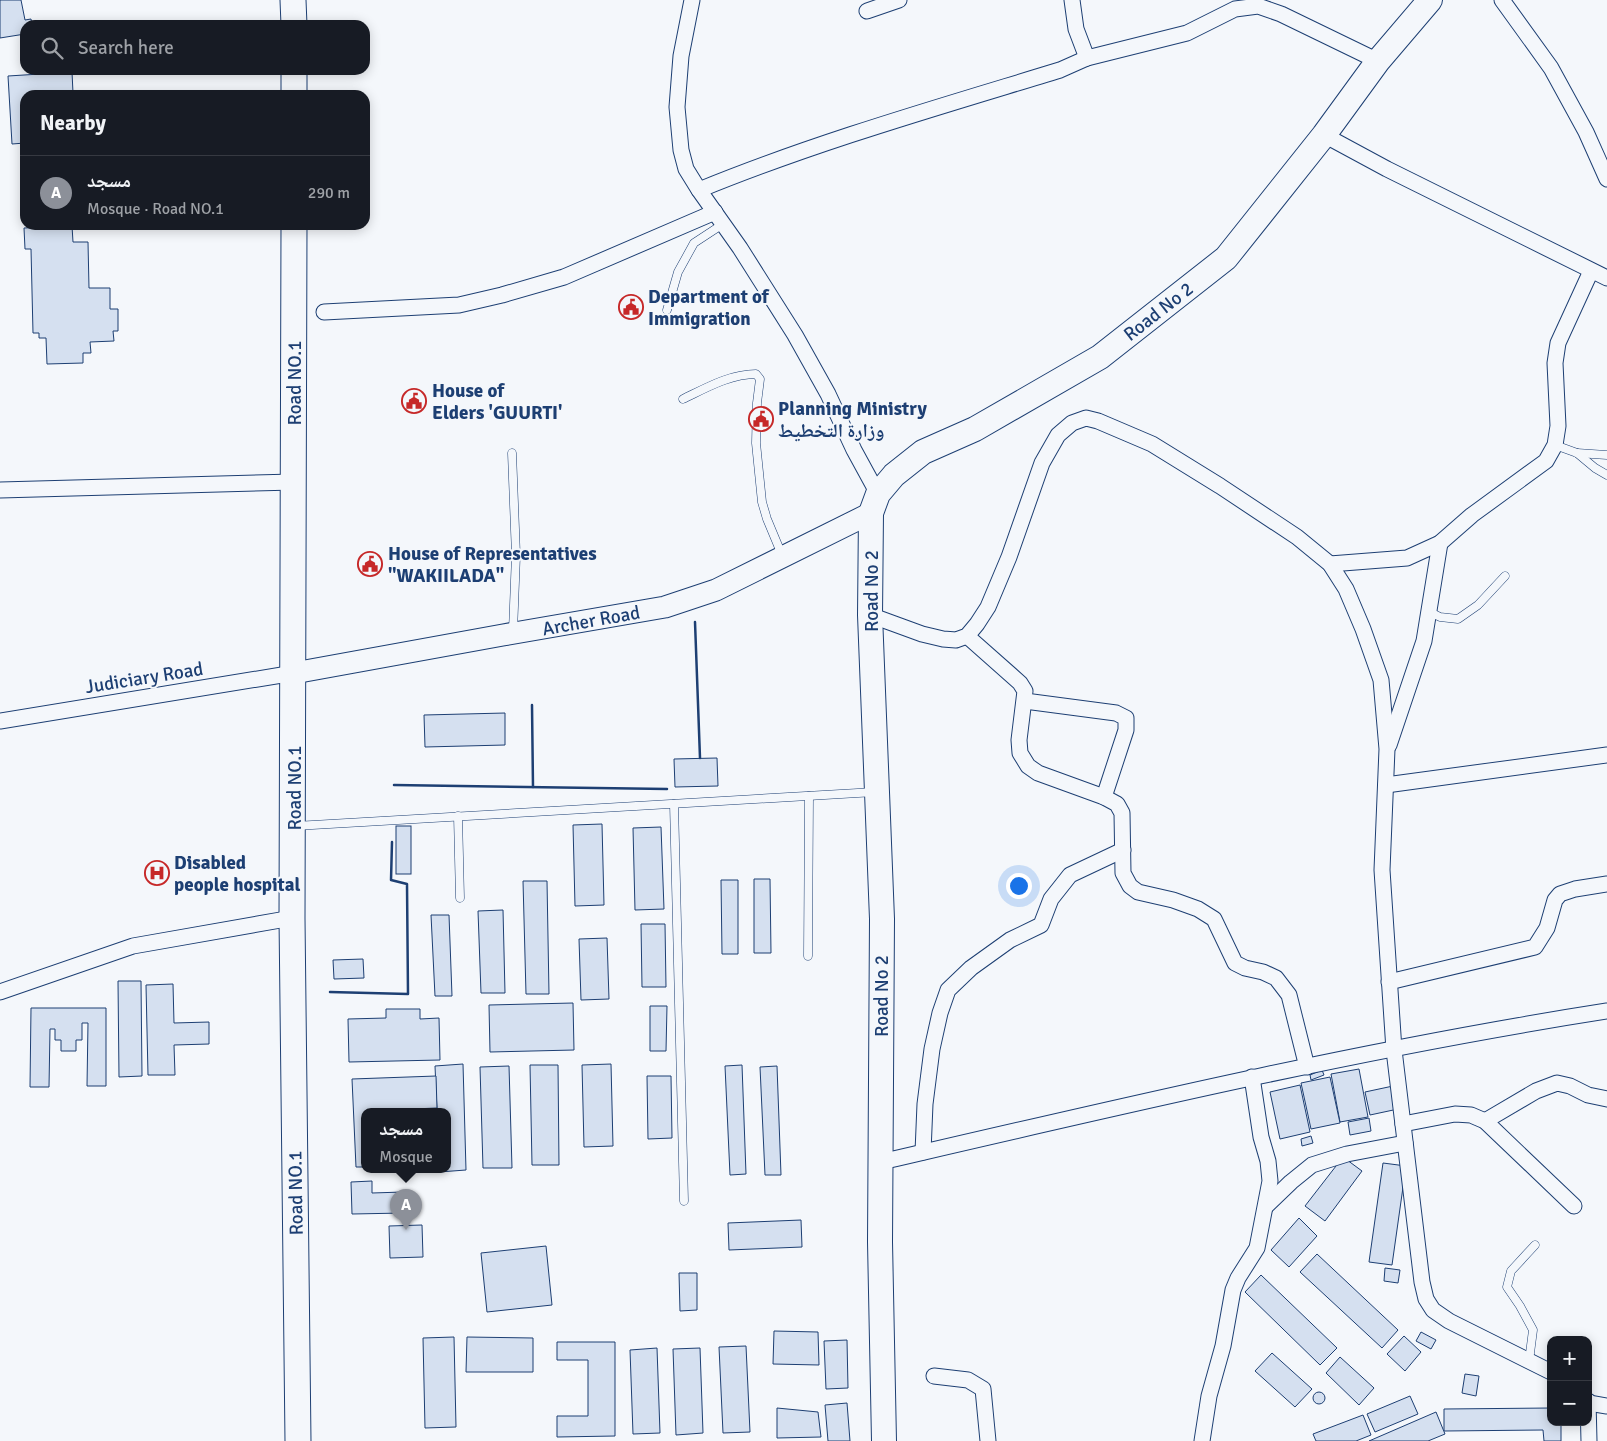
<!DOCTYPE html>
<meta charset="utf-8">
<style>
body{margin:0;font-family:Signika,"Noto Naskh Arabic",sans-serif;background:#242831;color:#f1f3f6}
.controls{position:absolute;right:15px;bottom:15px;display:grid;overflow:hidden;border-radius:10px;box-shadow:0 2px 12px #0003}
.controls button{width:45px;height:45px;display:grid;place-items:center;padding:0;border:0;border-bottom:1px solid #363941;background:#171b24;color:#f1f3f6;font:25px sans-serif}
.you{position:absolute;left:1018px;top:885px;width:18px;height:18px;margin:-12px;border:4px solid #fff;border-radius:50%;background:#1a73e8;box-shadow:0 0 0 8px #1a73e833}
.badge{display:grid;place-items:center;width:32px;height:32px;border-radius:50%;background:#8c9099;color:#fff;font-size:16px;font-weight:700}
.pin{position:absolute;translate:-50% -41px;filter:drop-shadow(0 1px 2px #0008)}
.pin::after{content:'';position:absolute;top:26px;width:18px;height:15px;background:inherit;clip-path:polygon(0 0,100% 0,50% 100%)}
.popup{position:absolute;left:361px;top:1108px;width:90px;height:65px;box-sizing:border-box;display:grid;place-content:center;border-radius:10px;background:#171b24;filter:drop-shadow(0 1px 4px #0005);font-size:16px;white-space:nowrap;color:#9ea1a6}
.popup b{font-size:19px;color:#f1f3f6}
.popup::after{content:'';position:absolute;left:50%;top:100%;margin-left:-10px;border:10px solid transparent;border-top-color:#171b24}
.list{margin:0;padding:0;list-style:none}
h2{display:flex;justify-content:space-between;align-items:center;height:65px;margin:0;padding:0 20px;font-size:21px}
h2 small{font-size:16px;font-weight:400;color:#9ea1a6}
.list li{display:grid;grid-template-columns:32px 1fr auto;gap:15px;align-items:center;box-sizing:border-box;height:75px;padding:0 20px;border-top:1px solid #363941}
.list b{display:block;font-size:19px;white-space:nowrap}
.list p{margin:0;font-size:16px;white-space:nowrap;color:#9ea1a6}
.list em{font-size:16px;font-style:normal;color:#9ea1a6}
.icon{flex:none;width:28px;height:28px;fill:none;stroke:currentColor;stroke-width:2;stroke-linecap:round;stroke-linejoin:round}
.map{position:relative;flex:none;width:1607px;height:1441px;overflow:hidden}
.search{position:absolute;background:#171b24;box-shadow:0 2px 12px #0003;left:20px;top:20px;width:350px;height:55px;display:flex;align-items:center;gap:12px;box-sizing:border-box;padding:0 18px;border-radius:15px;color:#9ea1a6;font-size:19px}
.panel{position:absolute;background:#171b24;box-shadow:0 2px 12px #0003;left:20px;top:90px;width:350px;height:140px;border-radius:15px}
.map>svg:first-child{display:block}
.building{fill:#d5e0f0;stroke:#1d3f73}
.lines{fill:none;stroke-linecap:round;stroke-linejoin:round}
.service-casing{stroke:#1d3f73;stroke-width:9}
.minor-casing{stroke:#1d3f73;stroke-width:17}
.secondary-casing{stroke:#1d3f73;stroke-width:23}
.primary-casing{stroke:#1d3f73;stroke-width:26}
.trunk-casing{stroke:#1d3f73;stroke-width:27}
.service{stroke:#f4f7fb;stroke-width:8}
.minor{stroke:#f4f7fb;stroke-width:15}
.secondary{stroke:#f4f7fb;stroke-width:21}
.primary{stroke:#f4f7fb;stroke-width:24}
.trunk{stroke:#f4f7fb;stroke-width:25}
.wall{stroke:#1d3f73;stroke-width:2.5}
.labels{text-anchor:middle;stroke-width:4;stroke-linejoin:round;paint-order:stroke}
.poi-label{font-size:19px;font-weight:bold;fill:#1d3f73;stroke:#f4f7fb;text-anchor:start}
.street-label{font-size:19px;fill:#1d3f73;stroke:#f4f7fb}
</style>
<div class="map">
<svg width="1607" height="1441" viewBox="0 0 1607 1441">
<rect width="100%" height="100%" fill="#f4f7fb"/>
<g class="building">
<path d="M0 0H21L25 20 31 19 32 25H25V34L0 38Z"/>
<path d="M72 72 73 93 25 95V143L12 144 8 76Z"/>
<path d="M72 226 73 242H88L89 288H110V309H118V331H113L114 341 90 342 91 353H83V363L47 364 46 338H39V333H33L31 249H25L24 228Z"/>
<path d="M505 713V745L425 747 424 715Z"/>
<path d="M717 758 718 786 675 787 674 759Z"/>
<path d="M602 824 604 905 575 906 573 825Z"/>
<rect x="396" y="826" width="15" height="48"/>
<path d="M661 827 664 909 635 910 633 828Z"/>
<path d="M754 879H770L771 953H754Z"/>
<path d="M721 880H738V954H722Z"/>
<path d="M523 881H547L549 994H526Z"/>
<path d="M503 910 505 993H481L478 911Z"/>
<path d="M431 915H449L452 996H435Z"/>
<path d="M641 924H665L666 987H642Z"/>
<path d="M607 938 609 999 581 1000 579 939Z"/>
<path d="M363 959 364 978 334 979 333 960Z"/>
<path d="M118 981H141L142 1076 119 1077Z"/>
<path d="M173 984 174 1023 209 1022V1044L174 1045 175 1075H148L146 985Z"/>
<path d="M573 1003 574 1050 490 1052 489 1005Z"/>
<path d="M650 1006H667L666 1051H650Z"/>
<path d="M31 1008H106V1086H87L88 1023H82V1040H76V1051H61V1040H55V1029H50L49 1087H30Z"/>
<path d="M386 1009H420V1019L439 1018 440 1060 349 1062 348 1019 386 1018Z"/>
<path d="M463 1064 466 1170 439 1172V1169H447V1111H437L435 1066Z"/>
<path d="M611 1064 613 1146 584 1147 582 1065Z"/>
<path d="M530 1065H558L559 1165H532Z"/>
<path d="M742 1065 746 1174 730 1175 725 1066Z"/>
<path d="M509 1066 512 1168H483L480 1067Z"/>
<path d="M777 1066 781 1175H765L760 1067Z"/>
<path d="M1359 1069 1368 1117 1340 1122 1331 1074Z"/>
<path d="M1322 1070 1324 1075 1311 1080 1310 1075Z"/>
<path d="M436 1076 437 1108 365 1111V1167H356L352 1079Z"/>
<path d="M647 1076H671L672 1138 648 1139Z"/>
<path d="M1330 1077 1340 1123 1311 1129 1301 1083Z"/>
<path d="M1300 1085 1310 1132 1280 1139 1270 1092Z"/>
<path d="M1393 1086 1398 1109 1370 1115 1365 1092Z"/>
<path d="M1369 1118 1371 1131 1350 1135 1348 1122Z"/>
<path d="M1311 1136 1313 1143 1302 1146 1301 1139Z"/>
<path d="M1343 1157 1362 1171 1325 1221 1305 1206Z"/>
<path d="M1383 1163 1406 1166 1392 1265 1369 1262Z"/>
<path d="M372 1181V1193L403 1192 404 1213 352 1214 351 1182Z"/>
<path d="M1299 1218 1317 1236 1289 1267 1271 1250Z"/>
<path d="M801 1220 802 1247 729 1250 728 1223Z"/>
<path d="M422 1225 423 1257 390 1258 389 1226Z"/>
<path d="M546 1246 552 1305 487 1312 481 1253Z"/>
<path d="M1317 1254 1398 1330 1382 1348 1300 1272Z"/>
<path d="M1385 1268 1400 1270 1398 1283 1384 1281Z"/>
<path d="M679 1273H697V1310L680 1311Z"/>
<path d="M1261 1275 1337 1348 1320 1365 1245 1292Z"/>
<path d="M774 1331 818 1332 819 1365 773 1364Z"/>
<path d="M1421 1332 1436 1340 1431 1349 1416 1341Z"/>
<path d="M1404 1336 1421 1352 1405 1371 1387 1354Z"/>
<path d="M454 1337 456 1427 425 1428 423 1338Z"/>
<path d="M467 1337 533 1338V1372H466Z"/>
<path d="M847 1340 848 1388 826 1389 824 1341Z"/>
<path d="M557 1342H615V1436L557 1437V1416H588V1360H557Z"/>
<path d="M746 1346 750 1432 723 1433 719 1347Z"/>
<path d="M657 1348 660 1433 633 1434 630 1350Z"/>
<path d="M700 1348 703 1433 676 1435 673 1349Z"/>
<path d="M1272 1353 1312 1389 1295 1407 1255 1371Z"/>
<path d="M1340 1357 1374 1388 1359 1405 1326 1373Z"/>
<path d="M1465 1374 1479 1376 1476 1396 1462 1393Z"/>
<circle cx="1319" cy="1398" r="6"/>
<path d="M1410 1396 1418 1414 1375 1432 1367 1414Z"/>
<path d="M847 1403 850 1441H828L825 1405Z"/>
<path d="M777 1408 818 1412 821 1437 777 1438Z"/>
<path d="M1551 1408V1422H1561V1441H1544L1543 1430 1444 1431V1409Z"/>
<path d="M1436 1412 1445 1434 1428 1441H1369Z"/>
<path d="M1363 1415 1371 1435 1356 1441H1316L1313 1434Z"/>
</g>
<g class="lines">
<defs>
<g id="service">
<path d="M667 310 678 272 694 243 723 224"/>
<path d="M683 399C706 388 730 374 756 374L760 379 757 403 756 443 762 502 767 519 782 555"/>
<path d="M1555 445 1577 453 1595 468 1607 475"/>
<path d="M512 453 516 555 513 631"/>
<path d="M1577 453 1607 455"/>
<path d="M1430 612 1440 617 1458 619 1478 605 1505 576"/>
<path d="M674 804 684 1201"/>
<path d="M458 816 460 898"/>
<path d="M295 826 875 792"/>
<path d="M808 956 809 796"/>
<path d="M1529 1361 1533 1330 1520 1306 1507 1287 1511 1271 1535 1245"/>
</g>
<g id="minor">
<path d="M692 0 681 56 677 107 681 150 686 169 699 190 740 248 795 335 828 394 854 450 878 494"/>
<path d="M1072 0 1076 29 1087 58"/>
<path d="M1502 0 1551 68 1586 132 1607 179"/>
<path d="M867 11 899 0"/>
<path d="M1324 135 1387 169 1607 278"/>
<path d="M699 190C816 142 939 107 1060 70L1087 58 1187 33 1235 9 1258 6 1281 14 1378 61"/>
<path d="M324 312 459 305 502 295 564 277 715 212"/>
<path d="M0 490 294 482"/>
<path d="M1330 564 1407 558 1440 543 1472 515 1546 461 1555 445 1558 426 1555 363 1558 343 1591 271"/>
<path d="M870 615 922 634 943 639 956 640 967 636 977 624 988 607 1009 557 1042 463 1058 435 1072 423 1086 418 1098 421 1152 444 1220 486 1297 537 1330 564 1346 589 1363 629 1381 680 1387 749 1382 870 1394 1050 1422 1282 1426 1299 1433 1310 1449 1321 1551 1372"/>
<path d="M967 636 1020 683 1025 691 1019 740 1020 753 1028 766 1038 773 1104 797 1117 804 1122 813 1123 873 1130 886 1138 892 1173 900 1198 909 1214 919 1235 963 1245 968 1263 972 1276 978 1289 995 1307 1067"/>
<path d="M1025 701 1116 713 1126 718V730L1104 797"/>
<path d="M0 721 294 673"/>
<path d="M1389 745 1424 641 1440 543"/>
<path d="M1386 785 1607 755"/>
<path d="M1389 982 1535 947 1547 928 1555 900 1560 894 1575 889 1607 884"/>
<path d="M0 992 133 946 292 918"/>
<path d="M1485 1121 1536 1091 1557 1083 1570 1086 1588 1095 1607 1099"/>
<path d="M1403 1124 1455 1114 1471 1115 1485 1121 1574 1206"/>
<path d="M923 1152 925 1104 932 1049 940 1013 948 990 971 968 1010 940 1041 925 1051 899 1070 875 1123 850"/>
<path d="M881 1162C1122 1106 1363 1049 1607 1011"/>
<path d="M1266 1206 1291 1182 1312 1165 1347 1154 1405 1143"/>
<path d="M934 1376 968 1380 983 1389 988 1441"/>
<path d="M1588 1401 1589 1441"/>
<path d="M1589 1403 1607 1406"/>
<path d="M1202 1441 1209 1396 1223 1346 1233 1290 1238 1278 1257 1248 1270 1181 1268 1161 1261 1137 1252 1077"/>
</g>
<path id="secondary" d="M294 673 503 635 665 607 716 590 871 513"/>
<path id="primary" d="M884 1441 880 1242 882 919 870 615 871 513 878 494 894 475 923 452 975 429 1100 357 1226 258 1324 135 1378 61 1430 0"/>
<g id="trunk">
<path d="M293 0 294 25"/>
<path d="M294 95V70"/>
<path d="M294 225 292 918 298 1441"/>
</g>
</defs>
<use href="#service" class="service-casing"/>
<use href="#minor" class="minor-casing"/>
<use href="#secondary" class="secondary-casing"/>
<use href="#primary" class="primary-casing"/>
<use href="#trunk" class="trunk-casing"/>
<use href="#service" class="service"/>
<use href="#minor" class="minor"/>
<use href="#secondary" class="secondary"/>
<use href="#primary" class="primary"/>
<use href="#trunk" class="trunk"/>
<g class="wall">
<path d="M695 622 700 758"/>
<path d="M532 705 533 787"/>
<path d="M394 785 667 789"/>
<path d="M330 992 408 994 407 884 391 880 392 842"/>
</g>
</g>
<defs>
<symbol id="civic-ring" viewBox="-11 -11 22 22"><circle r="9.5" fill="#f4f7fb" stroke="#c62828" stroke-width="1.5"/><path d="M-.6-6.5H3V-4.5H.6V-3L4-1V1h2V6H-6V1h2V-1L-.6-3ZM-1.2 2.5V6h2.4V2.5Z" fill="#c62828"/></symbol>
<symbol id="hospital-ring" viewBox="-11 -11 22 22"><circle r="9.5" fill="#f4f7fb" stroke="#c62828" stroke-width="1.5"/><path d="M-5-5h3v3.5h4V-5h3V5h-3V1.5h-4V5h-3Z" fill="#c62828"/></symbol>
</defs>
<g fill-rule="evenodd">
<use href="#civic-ring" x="617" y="293" width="28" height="28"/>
<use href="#civic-ring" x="400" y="387" width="28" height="28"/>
<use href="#civic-ring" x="747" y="405" width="28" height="28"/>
<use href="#civic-ring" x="356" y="550" width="28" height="28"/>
<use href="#hospital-ring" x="143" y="859" width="28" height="28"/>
</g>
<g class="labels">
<g class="poi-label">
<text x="648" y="303">Department of<tspan x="648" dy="22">Immigration</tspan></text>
<text x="432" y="397">House of<tspan x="432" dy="22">Elders 'GUURTI'</tspan></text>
<text x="778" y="415">Planning Ministry<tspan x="778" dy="22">وزارة التخطيط</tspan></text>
<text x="388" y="560">House of Representatives<tspan x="388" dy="22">"WAKIILADA"</tspan></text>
<text x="174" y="869">Disabled<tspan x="174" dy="22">people hospital</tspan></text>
</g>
<g class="street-label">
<text transform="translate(1158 311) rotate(-38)" y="7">Road No 2</text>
<text transform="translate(294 383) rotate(-90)" y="7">Road NO.1</text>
<text transform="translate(871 591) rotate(-90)" y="7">Road No 2</text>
<text transform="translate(591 620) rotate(-10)" y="7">Archer Road</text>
<text transform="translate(144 677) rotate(-9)" y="7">Judiciary Road</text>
<text transform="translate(294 788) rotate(-90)" y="7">Road NO.1</text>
<text transform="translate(881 996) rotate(-90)" y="7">Road No 2</text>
<text transform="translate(295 1193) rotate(-91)" y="7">Road NO.1</text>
</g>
</g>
</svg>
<div class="controls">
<button>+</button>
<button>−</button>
</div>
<div class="you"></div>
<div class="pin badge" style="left:406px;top:1230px">A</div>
<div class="popup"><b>مسجد</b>Mosque</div>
<div class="search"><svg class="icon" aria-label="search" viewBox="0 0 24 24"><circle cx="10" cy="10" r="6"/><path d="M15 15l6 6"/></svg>Search here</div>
<section class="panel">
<h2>Nearby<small></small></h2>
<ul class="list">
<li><span class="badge">A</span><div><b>مسجد</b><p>Mosque · Road NO.1</p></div><em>290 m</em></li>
</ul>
</section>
</div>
